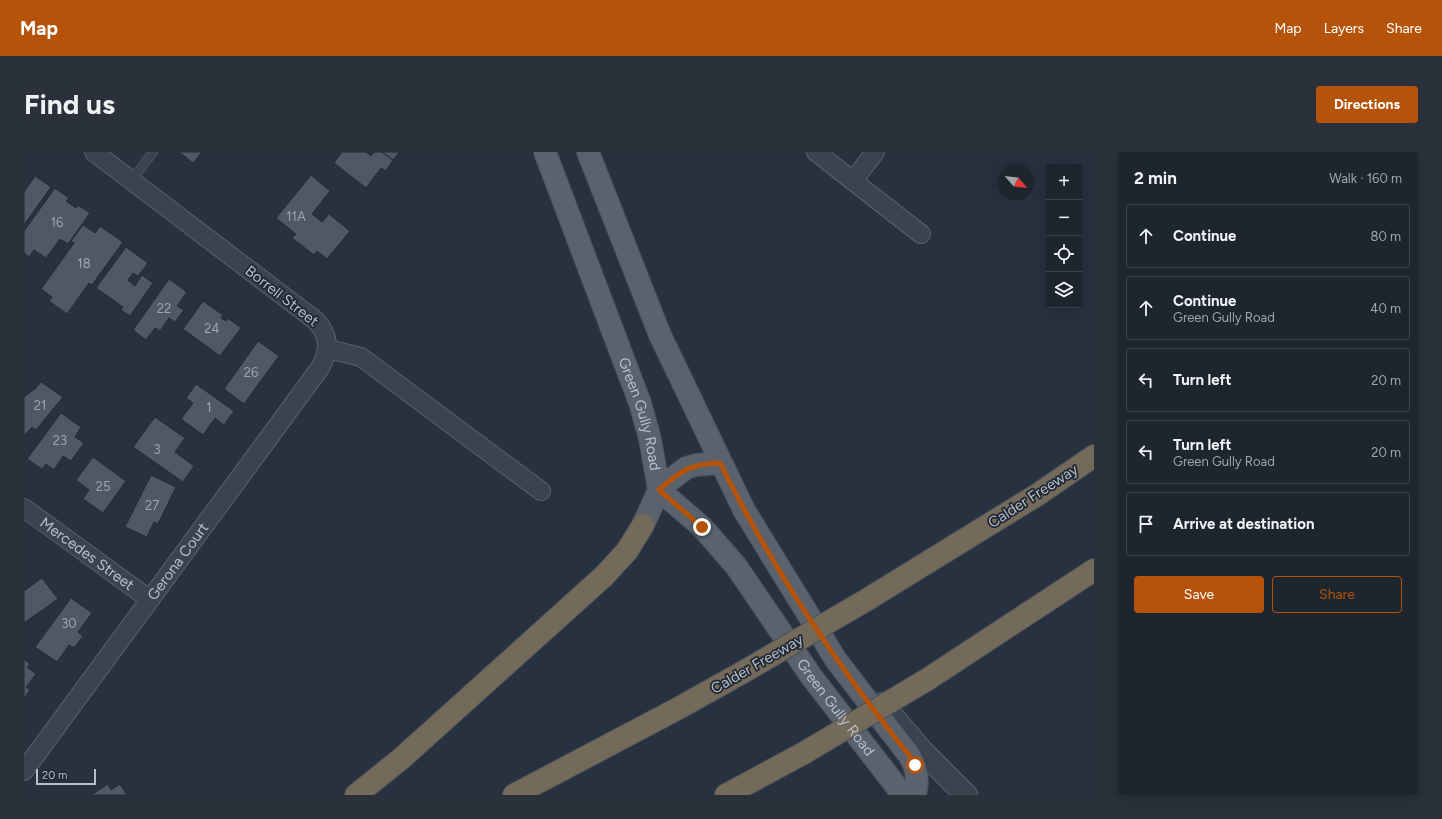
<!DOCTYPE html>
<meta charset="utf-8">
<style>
body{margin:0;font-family:Figtree,sans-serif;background:#2a313b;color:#f1f3f6}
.controls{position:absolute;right:12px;top:12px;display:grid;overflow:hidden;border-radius:4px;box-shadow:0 4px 16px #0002}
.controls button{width:36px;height:36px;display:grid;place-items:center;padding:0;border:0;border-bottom:1px solid #3b424b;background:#1d252f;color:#f1f3f6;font:20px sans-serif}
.compass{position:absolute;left:974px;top:12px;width:36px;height:36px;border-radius:50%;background:#1d252f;box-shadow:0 4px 16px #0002;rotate:118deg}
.scale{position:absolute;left:12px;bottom:10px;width:60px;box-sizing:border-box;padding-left:4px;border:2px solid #b8bec9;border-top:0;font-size:11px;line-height:14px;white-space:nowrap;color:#b8bec9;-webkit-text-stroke:3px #202834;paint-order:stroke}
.stop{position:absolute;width:12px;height:12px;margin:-9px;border:3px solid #b45309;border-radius:50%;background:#fff}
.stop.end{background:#b45309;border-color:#fff;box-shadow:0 1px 4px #0008}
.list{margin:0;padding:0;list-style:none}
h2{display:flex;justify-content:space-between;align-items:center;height:52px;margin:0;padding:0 16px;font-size:17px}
h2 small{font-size:13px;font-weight:400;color:#a0a5aa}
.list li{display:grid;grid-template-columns:26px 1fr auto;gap:12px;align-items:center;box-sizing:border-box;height:64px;margin:0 8px 8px;padding:0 8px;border:1px solid #3b424b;border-radius:4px}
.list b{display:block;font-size:15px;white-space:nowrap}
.list p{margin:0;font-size:13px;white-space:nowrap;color:#a0a5aa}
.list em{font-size:13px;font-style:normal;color:#a0a5aa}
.actions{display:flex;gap:8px;padding:12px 16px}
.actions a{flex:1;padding:9px 0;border:1px solid #b45309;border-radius:4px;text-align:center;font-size:14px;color:#b45309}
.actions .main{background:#b45309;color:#fff}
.icon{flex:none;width:22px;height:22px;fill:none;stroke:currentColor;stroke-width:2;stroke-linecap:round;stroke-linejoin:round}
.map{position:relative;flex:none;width:1070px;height:643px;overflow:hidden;border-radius:4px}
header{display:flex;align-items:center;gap:24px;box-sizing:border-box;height:56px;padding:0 20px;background:#b45309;color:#fff}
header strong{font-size:19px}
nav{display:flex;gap:22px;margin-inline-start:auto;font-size:14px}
.intro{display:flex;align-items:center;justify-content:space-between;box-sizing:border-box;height:96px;padding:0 24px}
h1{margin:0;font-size:28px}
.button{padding:10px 18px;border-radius:4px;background:#b45309;color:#fff;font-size:14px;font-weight:700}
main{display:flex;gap:24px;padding:0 24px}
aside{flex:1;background:#1d252f;border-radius:4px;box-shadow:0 4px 16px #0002}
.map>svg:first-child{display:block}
.building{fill:#4e5867;stroke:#222a36}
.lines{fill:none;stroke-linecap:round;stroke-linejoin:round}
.service-casing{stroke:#59616c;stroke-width:10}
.minor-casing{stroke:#59616c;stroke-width:20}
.tertiary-casing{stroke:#59616c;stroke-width:24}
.primary-casing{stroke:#454c58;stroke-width:24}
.motorway-casing{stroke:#464e59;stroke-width:24}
.service{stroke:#3b434f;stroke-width:9}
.minor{stroke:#3b434f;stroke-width:18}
.tertiary{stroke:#3b434f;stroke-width:22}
.primary{stroke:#5a626e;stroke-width:22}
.motorway{stroke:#746a59;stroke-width:22}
.motorway-bridge-casing{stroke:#464e59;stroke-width:24;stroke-linecap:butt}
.motorway-bridge{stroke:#746a59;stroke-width:22}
.route{stroke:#b45309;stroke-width:5}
.labels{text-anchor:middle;stroke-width:3.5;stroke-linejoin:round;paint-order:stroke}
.number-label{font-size:13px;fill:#9ea4b0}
.street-label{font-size:15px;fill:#b8bec9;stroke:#202834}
</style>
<header>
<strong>Map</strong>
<nav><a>Map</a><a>Layers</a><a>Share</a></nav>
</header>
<div class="intro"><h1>Find us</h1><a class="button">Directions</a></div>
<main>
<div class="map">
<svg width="1070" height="643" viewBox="0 0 1070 643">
<rect width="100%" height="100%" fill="#27313f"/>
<g class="building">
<path d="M155 0H178L169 11Z"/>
<path d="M318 0H342L347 4 350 0H358L369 8 362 19 357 16 342 36 310 11Z"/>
<path d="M358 0H374L375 1 369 8Z"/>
<path d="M287 23 306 39 288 62 298 70 305 62 326 79 303 107 293 99 290 103 268 86 272 82 252 66Z"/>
<path d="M11 24 27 35 0 73V40Z"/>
<path d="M31 36 45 46 42 49 52 56 54 53 66 61 44 92 36 87 22 106 10 98 5 105 0 101V79Z"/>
<path d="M59 73 71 81 76 74 99 90 68 133 65 131 43 162 25 149 28 145 17 137 50 91 47 89Z"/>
<path d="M102 95 124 111 114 124 109 121 104 128 111 134 118 123 129 131 106 164 97 158 99 155 72 136Z"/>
<path d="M145 127 163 140 153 154 160 158 151 170 145 166 136 179 131 176 122 188 109 178Z"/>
<path d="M179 149 199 163 197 166 202 169 204 166 217 176 196 204 159 177Z"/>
<path d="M234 189 255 204 220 252 200 237Z"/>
<path d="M17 230 39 245 12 278 8 275 0 284V245L12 236Z"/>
<path d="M172 232 210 259 200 273 191 266 179 283 157 267 169 251 162 246Z"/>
<path d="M37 261 57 275 51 285 60 291 47 309 39 304 30 318 22 312 18 317 3 307Z"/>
<path d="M131 265 161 286 151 300 170 314 159 330 109 295Z"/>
<path d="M69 305 102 329 79 361 59 347 65 338 52 328Z"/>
<path d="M127 323 152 335 134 372 130 370 123 385 101 375Z"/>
<path d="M18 426 34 447 0 471V439Z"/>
<path d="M47 446 68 461 54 480 59 484 50 496 45 493 33 510 11 495Z"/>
<path d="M0 507 6 512 3 515 12 522 2 535 6 538 0 547Z"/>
<path d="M84 632 87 638 96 632 103 643H67Z"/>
</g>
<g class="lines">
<defs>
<path id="service" d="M108 28 129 0"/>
<g id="minor">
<path d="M792 0 897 82"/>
<path d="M829 29 851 0"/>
<path d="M304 197 337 205 517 339"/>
<path id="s1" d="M0 356 125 447"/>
<path id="s2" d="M0 619 296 216C306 198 306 183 291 168L70 0"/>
</g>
<path id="tertiary" d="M858 552 898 599 942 643"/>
<g id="primary">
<path id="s3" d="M521 0 616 251 626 287 635 338 678 375 712 414 787 524 879 643"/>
<path d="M564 0 636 183 720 358 812 508 885 603C893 616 895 628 891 643"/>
<path d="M619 373 635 338 645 329 662 316 672 313 696 311"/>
</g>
<g id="motorway">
<path d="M844 447 1013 343 1070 304"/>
<path d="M904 527 1070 418"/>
<path d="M332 643 378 606 580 424 603 399 619 373"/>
<path d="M490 643 653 557 721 519"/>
<path d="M702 643 780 601"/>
</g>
</defs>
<use href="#service" class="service-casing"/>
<use href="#minor" class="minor-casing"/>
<use href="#tertiary" class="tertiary-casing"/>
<use href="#primary" class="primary-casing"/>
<use href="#motorway" class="motorway-casing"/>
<use href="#service" class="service"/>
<use href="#minor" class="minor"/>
<use href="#tertiary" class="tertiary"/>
<use href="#primary" class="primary"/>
<use href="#motorway" class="motorway"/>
<defs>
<g id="motorway-bridge">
<path d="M721 519 844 447"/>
<path d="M780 601 904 527"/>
</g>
</defs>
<use href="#motorway-bridge" class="motorway-bridge-casing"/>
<use href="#motorway-bridge" class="motorway-bridge"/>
</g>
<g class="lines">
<path class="route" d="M678 375 635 338C656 319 668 311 696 311 748 415 812 513 885 603L891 613"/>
</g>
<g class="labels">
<g class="number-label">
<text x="272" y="69">11A</text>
<text x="33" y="75">16</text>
<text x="60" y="116">18</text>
<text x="140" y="161">22</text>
<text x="188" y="181">24</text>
<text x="227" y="225">26</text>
<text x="16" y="258">21</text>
<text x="185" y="260">1</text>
<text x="36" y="293">23</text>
<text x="133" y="302">3</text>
<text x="79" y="339">25</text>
<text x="128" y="358">27</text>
<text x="45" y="476">30</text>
</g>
<g class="street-label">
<text transform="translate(258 144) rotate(38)" y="5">Borrell Street</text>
<text dy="5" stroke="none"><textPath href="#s3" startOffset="279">Green Gully Road</textPath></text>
<text transform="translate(1009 344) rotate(-33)" y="5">Calder Freeway</text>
<text dy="5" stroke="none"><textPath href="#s1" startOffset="78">Mercedes Street</textPath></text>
<text dy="5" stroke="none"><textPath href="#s2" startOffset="260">Gerona Court</textPath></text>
<text transform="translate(733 512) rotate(-30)" y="5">Calder Freeway</text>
<text dy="5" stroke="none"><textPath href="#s3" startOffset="639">Green Gully Road</textPath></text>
</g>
</g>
</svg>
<div class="controls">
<button>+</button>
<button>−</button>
<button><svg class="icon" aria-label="locate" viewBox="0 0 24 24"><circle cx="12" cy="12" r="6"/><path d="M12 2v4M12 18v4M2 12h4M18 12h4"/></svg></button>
<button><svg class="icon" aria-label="layers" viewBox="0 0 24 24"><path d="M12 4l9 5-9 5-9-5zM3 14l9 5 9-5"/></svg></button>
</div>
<svg class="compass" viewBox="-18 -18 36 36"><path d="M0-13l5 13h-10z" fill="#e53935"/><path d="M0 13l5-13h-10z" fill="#a0a5aa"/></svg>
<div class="scale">20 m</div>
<div class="stop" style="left:891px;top:613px"></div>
<div class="stop end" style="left:678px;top:375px"></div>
</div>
<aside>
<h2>2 min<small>Walk · 160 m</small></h2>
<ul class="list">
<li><svg class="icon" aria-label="ahead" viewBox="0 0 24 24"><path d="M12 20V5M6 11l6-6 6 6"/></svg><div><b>Continue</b></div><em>80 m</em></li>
<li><svg class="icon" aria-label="ahead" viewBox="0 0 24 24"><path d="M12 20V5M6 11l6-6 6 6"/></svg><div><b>Continue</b><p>Green Gully Road</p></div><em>40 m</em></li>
<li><svg class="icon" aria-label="left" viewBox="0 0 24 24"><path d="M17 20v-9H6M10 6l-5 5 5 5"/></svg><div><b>Turn left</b></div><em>20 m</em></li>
<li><svg class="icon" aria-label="left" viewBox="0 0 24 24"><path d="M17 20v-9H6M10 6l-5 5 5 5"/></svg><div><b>Turn left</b><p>Green Gully Road</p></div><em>20 m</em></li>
<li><svg class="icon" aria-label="arrive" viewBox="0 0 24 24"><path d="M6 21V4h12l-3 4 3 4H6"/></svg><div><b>Arrive at destination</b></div></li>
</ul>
<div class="actions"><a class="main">Save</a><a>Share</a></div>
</aside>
</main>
